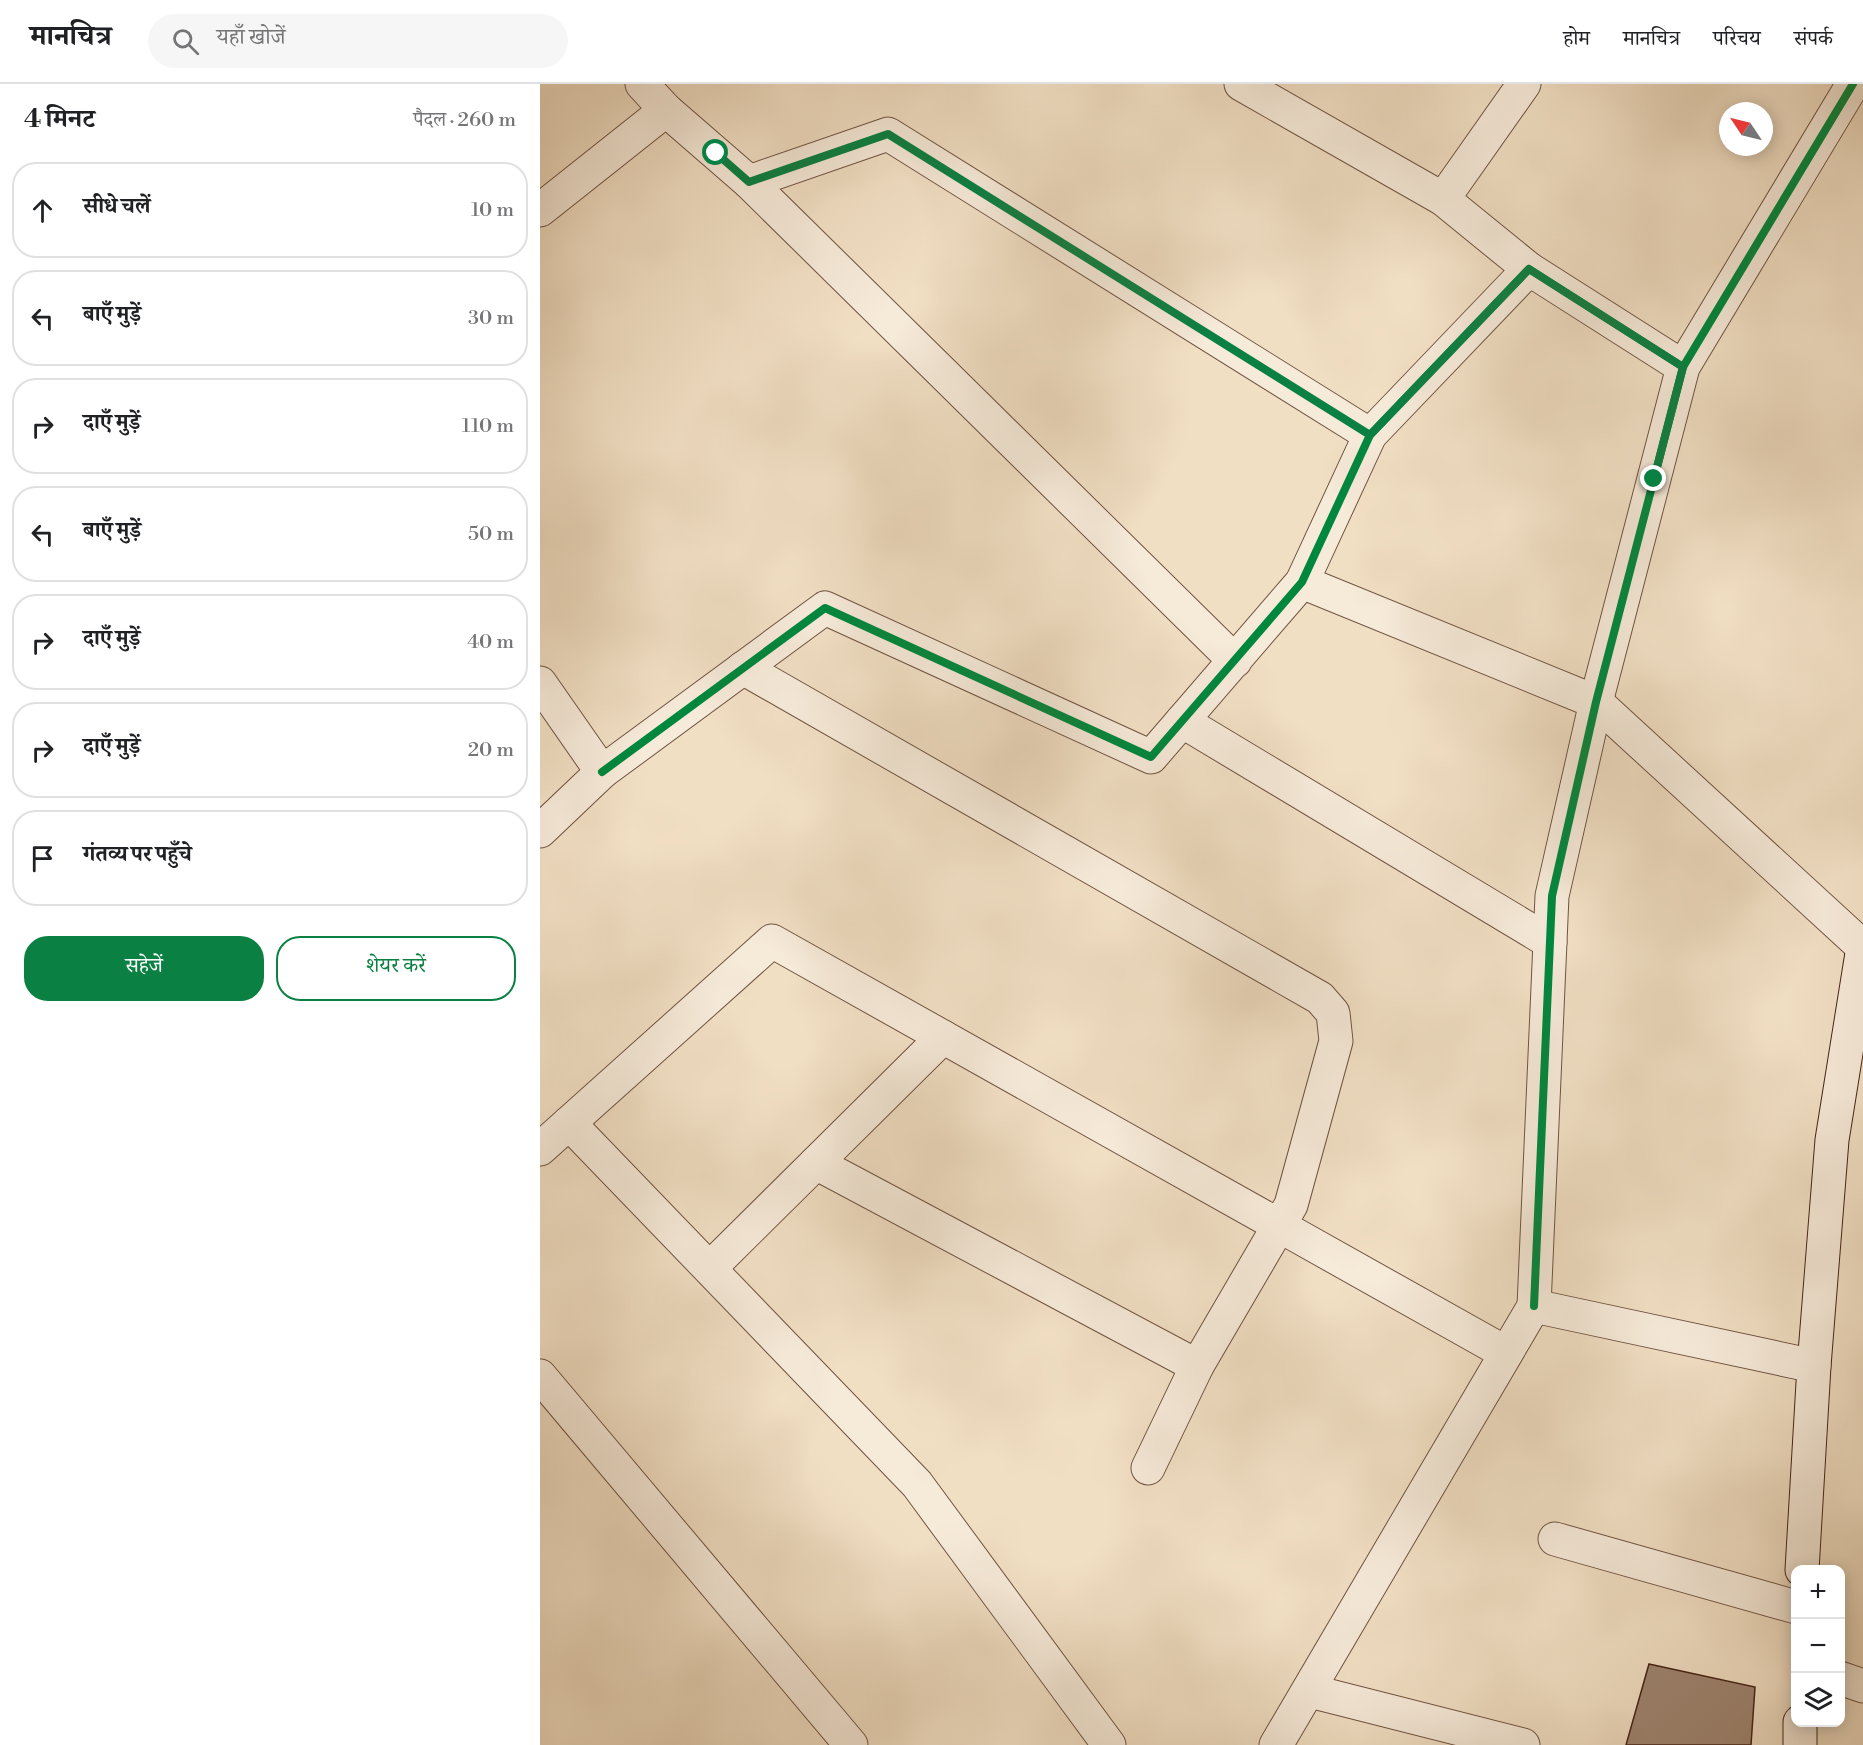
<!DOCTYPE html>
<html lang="hi">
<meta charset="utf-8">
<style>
body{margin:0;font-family:"Libre Bodoni","Noto Serif Devanagari",serif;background:#f6f6f6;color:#202124}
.controls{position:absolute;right:18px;bottom:18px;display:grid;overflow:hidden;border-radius:12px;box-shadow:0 3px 15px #0003}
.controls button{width:54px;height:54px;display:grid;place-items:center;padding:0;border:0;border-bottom:2px solid #e0e0e0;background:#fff;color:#202124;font:30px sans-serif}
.compass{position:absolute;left:1179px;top:18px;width:54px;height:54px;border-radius:50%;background:#fff;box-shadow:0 3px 15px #0003;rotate:305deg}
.stop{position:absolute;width:18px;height:18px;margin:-14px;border:4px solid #0b8043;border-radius:50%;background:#fff}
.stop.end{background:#0b8043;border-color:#fff;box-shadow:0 2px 6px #0008}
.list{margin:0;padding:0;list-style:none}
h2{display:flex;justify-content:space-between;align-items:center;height:78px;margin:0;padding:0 24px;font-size:26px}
h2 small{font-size:20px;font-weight:400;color:#757577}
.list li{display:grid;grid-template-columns:39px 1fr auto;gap:18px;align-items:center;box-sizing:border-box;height:96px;margin:0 12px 12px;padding:0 12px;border:2px solid #e0e0e0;border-radius:24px}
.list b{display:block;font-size:22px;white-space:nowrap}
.list em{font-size:20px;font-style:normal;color:#757577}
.actions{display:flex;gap:12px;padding:18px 24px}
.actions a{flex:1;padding:14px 0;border:2px solid #0b8043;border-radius:24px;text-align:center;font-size:21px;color:#0b8043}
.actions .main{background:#0b8043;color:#fff}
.icon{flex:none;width:33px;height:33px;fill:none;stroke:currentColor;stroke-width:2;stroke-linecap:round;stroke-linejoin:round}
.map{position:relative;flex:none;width:1323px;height:1661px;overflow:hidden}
header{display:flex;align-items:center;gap:36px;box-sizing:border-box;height:84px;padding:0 30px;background:#fff;border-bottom:2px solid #e0e0e0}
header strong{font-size:28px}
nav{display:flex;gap:33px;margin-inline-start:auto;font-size:21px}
.search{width:420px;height:54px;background:#f6f6f6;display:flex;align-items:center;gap:15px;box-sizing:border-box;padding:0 21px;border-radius:33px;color:#757577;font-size:22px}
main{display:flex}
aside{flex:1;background:#fff}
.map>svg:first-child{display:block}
.building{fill:#9e8571;stroke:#452417;stroke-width:1.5}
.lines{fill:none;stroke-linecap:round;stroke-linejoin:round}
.street-casing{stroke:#705342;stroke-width:35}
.secondary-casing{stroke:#452417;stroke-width:35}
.street{stroke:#f6ead9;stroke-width:33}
.secondary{stroke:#f6ead9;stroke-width:33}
.cycleway-casing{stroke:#f6ead9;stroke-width:11}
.cycleway{stroke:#00873e;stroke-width:8}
.route{stroke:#0b8043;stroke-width:8}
</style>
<header>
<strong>मानचित्र</strong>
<div class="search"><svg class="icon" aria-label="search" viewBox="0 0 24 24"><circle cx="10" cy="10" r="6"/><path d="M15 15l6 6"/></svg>यहाँ खोजें</div>
<nav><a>होम</a><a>मानचित्र</a><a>परिचय</a><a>संपर्क</a></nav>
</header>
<main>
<aside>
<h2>4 मिनट<small>पैदल · 260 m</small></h2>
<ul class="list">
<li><svg class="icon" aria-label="ahead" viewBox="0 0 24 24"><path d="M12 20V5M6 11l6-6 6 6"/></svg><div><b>सीधे चलें</b></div><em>10 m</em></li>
<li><svg class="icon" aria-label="left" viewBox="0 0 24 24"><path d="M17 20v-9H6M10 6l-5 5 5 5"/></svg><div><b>बाएँ मुड़ें</b></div><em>30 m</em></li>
<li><svg class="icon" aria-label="right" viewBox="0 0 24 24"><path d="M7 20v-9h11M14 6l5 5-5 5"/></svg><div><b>दाएँ मुड़ें</b></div><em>110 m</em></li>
<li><svg class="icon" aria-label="left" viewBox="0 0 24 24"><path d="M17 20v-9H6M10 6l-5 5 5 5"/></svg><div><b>बाएँ मुड़ें</b></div><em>50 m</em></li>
<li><svg class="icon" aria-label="right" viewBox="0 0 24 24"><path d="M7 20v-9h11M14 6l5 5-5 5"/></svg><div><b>दाएँ मुड़ें</b></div><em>40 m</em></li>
<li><svg class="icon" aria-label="right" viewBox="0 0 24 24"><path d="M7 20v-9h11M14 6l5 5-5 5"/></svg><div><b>दाएँ मुड़ें</b></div><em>20 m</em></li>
<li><svg class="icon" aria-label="arrive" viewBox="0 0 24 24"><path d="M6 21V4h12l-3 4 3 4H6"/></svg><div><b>गंतव्य पर पहुँचे</b></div></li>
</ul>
<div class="actions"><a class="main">सहेजें</a><a>शेयर करें</a></div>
</aside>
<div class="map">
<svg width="1323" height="1661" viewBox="0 0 1323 1661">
<rect width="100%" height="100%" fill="#f1dfc4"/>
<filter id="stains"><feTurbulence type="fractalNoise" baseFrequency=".00333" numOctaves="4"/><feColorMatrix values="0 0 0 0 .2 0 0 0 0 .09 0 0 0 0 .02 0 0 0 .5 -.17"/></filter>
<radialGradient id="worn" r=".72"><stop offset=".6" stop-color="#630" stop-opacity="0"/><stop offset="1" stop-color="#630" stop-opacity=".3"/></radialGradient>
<path class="building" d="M1109 1580 1215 1603 1211 1661H1086Z"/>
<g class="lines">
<defs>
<g id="street">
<path d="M701 0 903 115 989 185"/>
<path d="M126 26 209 98 348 50 830 351"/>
<path d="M209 98 695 577"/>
<path d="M903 115 984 0"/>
<path d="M0 126 126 26 102 0"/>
<path d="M762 498 1056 618 1323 863"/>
<path d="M203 584 780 914 793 929 796 957 751 1121 657 1282 608 1384"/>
<path d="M0 599 62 688 0 747"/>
<path d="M642 637 1010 858"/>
<path d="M62 688 285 524 611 673 762 498 830 351 989 185 1143 283"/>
<path d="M29 1039 377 1400 569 1661"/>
<path d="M0 1065 232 857 966 1269"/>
<path d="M276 1079 657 1282"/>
<path d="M170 1184 403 953"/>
<path d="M994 1222 1012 812 1056 618 1143 283 1313 0"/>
<path d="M0 1292 311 1661"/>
<path d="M1015 1455 1256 1523"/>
<path d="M1300 1594 1323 1602"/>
<path d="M770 1607 983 1661"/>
<path d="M736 1661 994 1222 1274 1282"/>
</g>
<g id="secondary">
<path d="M1262 1486 1274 1282 1292 1056 1323 863"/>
<path d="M1260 1638V1661"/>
</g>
</defs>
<use href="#street" class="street-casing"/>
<use href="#secondary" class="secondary-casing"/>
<use href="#street" class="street"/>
<use href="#secondary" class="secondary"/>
<defs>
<g id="cycleway">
<path d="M62 688 285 524 611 673 762 498 830 351 989 185 1143 283"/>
<path d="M994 1222 1012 812 1056 618 1143 283 1313 0"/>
</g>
</defs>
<use href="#cycleway" class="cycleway-casing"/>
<use href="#cycleway" class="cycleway"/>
</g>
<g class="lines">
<path class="route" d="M176 69 209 98 348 50 830 351 989 185 1143 283 1114 395"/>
</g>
<rect width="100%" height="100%" filter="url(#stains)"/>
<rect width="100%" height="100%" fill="url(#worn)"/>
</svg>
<div class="controls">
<button>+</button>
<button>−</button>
<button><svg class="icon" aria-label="layers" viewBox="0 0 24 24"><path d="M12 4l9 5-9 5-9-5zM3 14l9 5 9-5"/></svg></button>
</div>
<svg class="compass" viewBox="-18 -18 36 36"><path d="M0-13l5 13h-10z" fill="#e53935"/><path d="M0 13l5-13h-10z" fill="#757577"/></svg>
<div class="stop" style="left:176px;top:69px"></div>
<div class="stop end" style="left:1114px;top:395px"></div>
</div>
</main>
